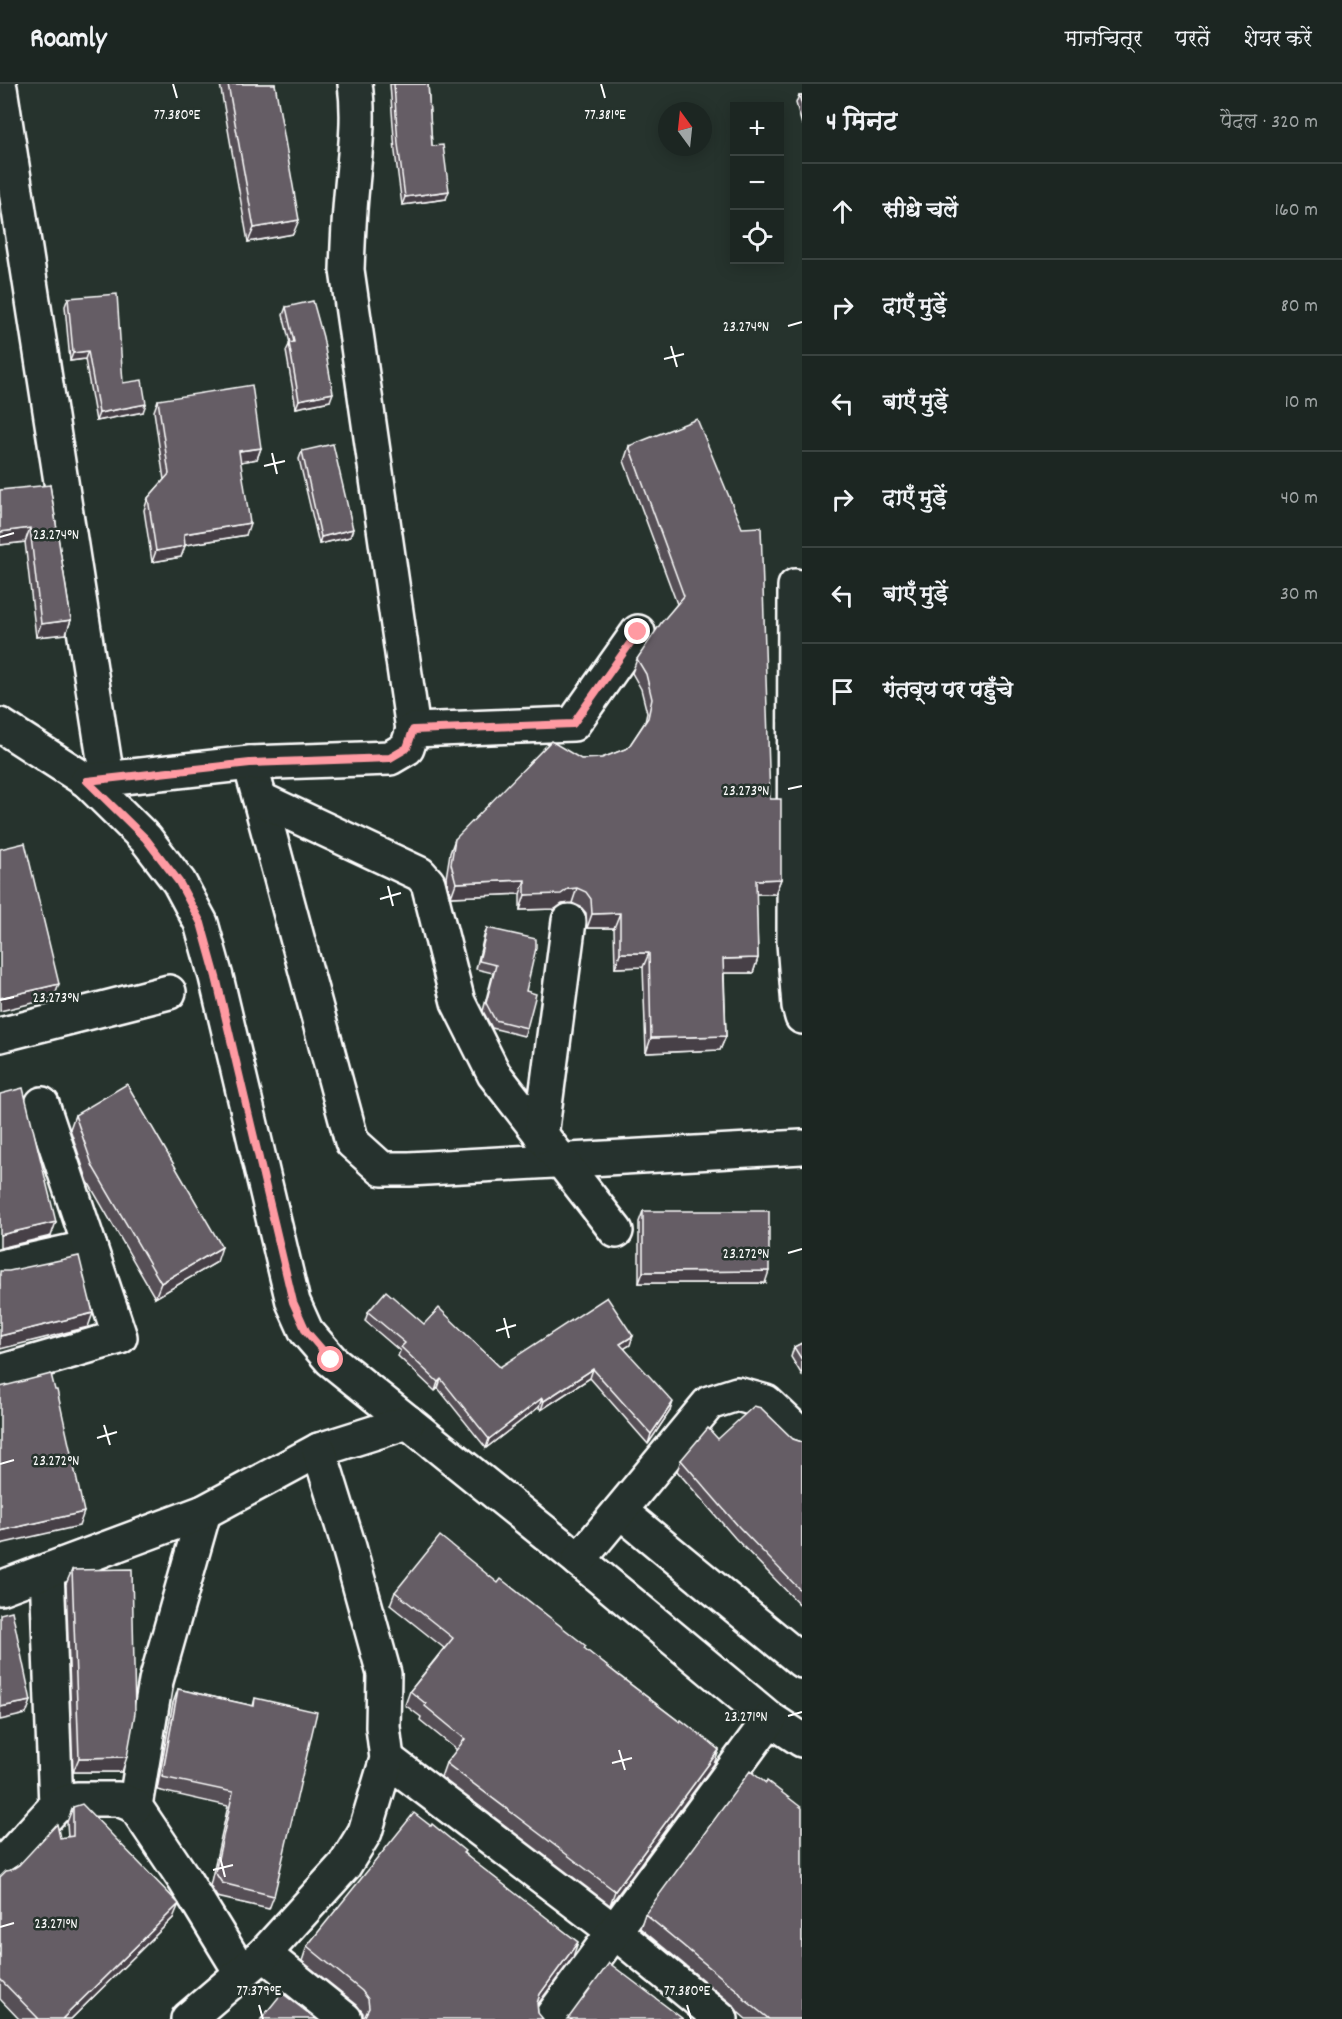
<!DOCTYPE html>
<html lang="hi">
<meta charset="utf-8">
<style>
body{margin:0;font-family:Dekko,"Playpen Sans Deva",sans-serif;background:#29322f;color:#f1f3f6}
.controls{position:absolute;right:18px;top:18px;display:grid;overflow:hidden;border-radius:0px;box-shadow:0 3px 15px #0003}
.controls button{width:54px;height:54px;display:grid;place-items:center;padding:0;border:0;border-bottom:2px solid #3a4340;background:#1c2622;color:#f1f3f6;font:30px sans-serif}
.compass{position:absolute;left:658px;top:18px;width:54px;height:54px;border-radius:50%;background:#1c2622;box-shadow:0 3px 15px #0003;rotate:345deg}
.stop{position:absolute;width:18px;height:18px;margin:-14px;border:4px solid #ff9aa2;border-radius:50%;background:#fff}
.stop.end{background:#ff9aa2;border-color:#fff;box-shadow:0 2px 6px #0008}
.list{margin:0;padding:0;list-style:none}
h2{display:flex;justify-content:space-between;align-items:center;height:78px;margin:0;padding:0 24px;font-size:26px}
h2 small{font-size:20px;font-weight:400;color:#a0a5a5}
.list li{display:grid;grid-template-columns:39px 1fr auto;gap:18px;align-items:center;box-sizing:border-box;height:96px;padding:0 24px;border-top:2px solid #3a4340}
.list b{display:block;font-size:22px;white-space:nowrap}
.list em{font-size:20px;font-style:normal;color:#a0a5a5}
.icon{flex:none;width:33px;height:33px;fill:none;stroke:currentColor;stroke-width:2;stroke-linecap:round;stroke-linejoin:round}
.map{position:relative;flex:none;width:802px;height:1935px;overflow:hidden}
header{display:flex;align-items:center;gap:36px;box-sizing:border-box;height:84px;padding:0 30px;background:#1c2622;border-bottom:2px solid #3a4340}
header strong{font-size:28px}
nav{display:flex;gap:33px;margin-inline-start:auto;font-size:21px}
main{display:flex}
aside{flex:1;background:#1c2622}
.map>svg:first-child{display:block}
.lines{fill:none;stroke-linecap:round;stroke-linejoin:round}
.minor-casing{stroke:#fff;stroke-width:38}
.minor{stroke:#26332d;stroke-width:33}
.wall{fill:#575057;stroke:#fff;stroke-width:1.5}
.shaded-wall{fill:#474147;stroke:#fff;stroke-width:1.5}
.building{fill:#655d65;stroke:#fff;stroke-width:1.5}
.route{stroke:#ff9aa2;stroke-width:8}
.ticks{fill:none;stroke:#fff;stroke-width:2}
.ticks-label{font-size:15px;text-anchor:middle;fill:#fff;stroke:#26332d;stroke-width:5;stroke-linejoin:round;paint-order:stroke}
</style>
<header>
<strong>Roamly</strong>
<nav><a>मानचित्र</a><a>परतें</a><a>शेयर करें</a></nav>
</header>
<main>
<div class="map">
<svg width="802" height="1935" viewBox="0 0 802 1935">
<rect width="100%" height="100%" fill="#26332d"/>
<filter id="ink" filterUnits="userSpaceOnUse"><feTurbulence type="fractalNoise" baseFrequency=".0167" numOctaves="2"/><feDisplacementMap in="SourceGraphic" scale="12" xChannelSelector="R" yChannelSelector="G"/><feConvolveMatrix kernelMatrix="1 2 1 2 8 2 1 2 1" color-interpolation-filters="sRGB"/></filter>
<g filter="url(#ink)">
<g class="lines">
<defs>
<g id="minor">
<path d="M355 0C360 34 355 68 352 102 349 130 348 158 347 186L413 646"/>
<path d="M0 4 107 694"/>
<path d="M795 502 794 859 799 922 802 933"/>
<path d="M0 641 87 697 146 755 179 798 201 839 216 893 293 1218 306 1247 331 1276 579 1476 770 1635 802 1656"/>
<path d="M250 679 352 1058 382 1085H409L802 1063"/>
<path d="M87 697 250 679 390 674 407 664 413 646 573 640 638 548"/>
<path d="M260 715 420 790 428 799 458 918 494 990 616 1147"/>
<path d="M0 951 169 908"/>
<path d="M541 1052 569 837"/>
<path d="M0 1183 90 1163"/>
<path d="M0 1288 120 1253 42 1020"/>
<path d="M620 1427 802 1577"/>
<path d="M204 1428 156 1597 135 1722 184 1795 242 1890"/>
<path d="M579 1476 709 1319 737 1310 766 1318 802 1352"/>
<path d="M47 1487 56 1722"/>
<path d="M0 1504 204 1428 319 1366 408 1338"/>
<path d="M387 1675 615 1848 721 1935"/>
<path d="M0 1783 56 1722 77 1715H118L135 1722"/>
<path d="M264 1870 345 1935"/>
<path d="M188 1935 264 1870 344 1782 365 1748 387 1675 383 1643 384 1590 349 1463 319 1366"/>
<path d="M550 1935 770 1635"/>
</g>
</defs>
<use href="#minor" class="minor-casing"/>
<use href="#minor" class="minor"/>
</g>
<g class="wall">
<path d="M220 0H275L293 150 248 158Z"/>
<path d="M390 0H428L432 62 446 115 402 121 395 68Z"/>
<path d="M799 11H802V41L796 19Z"/>
<path d="M68 214 123 299 143 328 96 337 85 275 70 277 65 222Z"/>
<path d="M286 223 330 317 296 324 286 267 290 259 283 231Z"/>
<path d="M158 316 261 364 257 375 240 378 246 451 185 461 181 473 152 478 144 426 148 414 164 396 154 327Z"/>
<path d="M629 362 770 715 781 795 775 810H756L758 874 753 889H724L726 952 720 966 646 969 643 883 615 884 614 844H587L586 829 581 823 572 819 562 820 555 825 520 826V810L451 813 446 794 450 769 455 755 581 675 602 674 628 664 645 638 647 629 641 605 632 589 637 575 677 520 624 377Z"/>
<path d="M302 367 350 453 319 460 299 375Z"/>
<path d="M50 401 71 536 66 550 36 553 25 458 0 461Z"/>
<path d="M487 844 526 907 527 944 524 952 492 944 483 927 493 889 476 885 484 852Z"/>
<path d="M75 1031 217 1178 155 1214 88 1098 70 1045Z"/>
<path d="M643 1127 765 1199H639V1138Z"/>
<path d="M368 1228 424 1240 500 1283 630 1261 624 1264 670 1327 648 1360 590 1294 541 1326 539 1323 486 1364 438 1304 435 1307 398 1272 400 1267 365 1237Z"/>
<path d="M802 1259V1291L791 1273 794 1263Z"/>
<path d="M718 1355H793L802 1358V1523L735 1454 677 1387 681 1376Z"/>
<path d="M72 1486 122 1688H73L66 1500Z"/>
<path d="M498 1499 680 1638 719 1666 714 1680 610 1821 441 1693 446 1679 457 1666 420 1636 421 1633 405 1621 410 1607 444 1564 390 1521 395 1508Z"/>
<path d="M178 1605 253 1622 255 1614 274 1812 269 1825 217 1813 210 1802 228 1722 157 1706 173 1619Z"/>
<path d="M73 1723 173 1834 71 1935H19L0 1915V1793L60 1754 68 1753 67 1738Z"/>
<path d="M464 1769 573 1873 537 1921 538 1929 363 1934V1929L357 1921 302 1877 307 1862Z"/>
<path d="M645 1830 802 1935H746L739 1929 733 1921 640 1844Z"/>
</g>
<g class="shaded-wall">
<path d="M449 107 446 115 402 121 405 113Z"/>
<path d="M299 136 293 150 248 158 254 144Z"/>
<path d="M88 267 85 275 70 277 73 269Z"/>
<path d="M333 309 330 317 296 324 299 316Z"/>
<path d="M146 320 143 328 96 337 99 329Z"/>
<path d="M261 364 257 375 235 379 239 367Z"/>
<path d="M250 439 246 451 179 462 184 450Z"/>
<path d="M30 444 25 458 0 461V448Z"/>
<path d="M353 445 350 453 319 460 321 453Z"/>
<path d="M185 462 181 473 152 478 156 467Z"/>
<path d="M71 536 66 550 36 553 41 540Z"/>
<path d="M781 795 775 810H751L756 796Z"/>
<path d="M525 796 520 810 451 813 456 799Z"/>
<path d="M577 804 572 819 562 820 555 825 520 826 525 811Z"/>
<path d="M620 829 614 844H587L592 830Z"/>
<path d="M620 869H649L643 883 615 884Z"/>
<path d="M758 874 753 889H718L723 875Z"/>
<path d="M59 900 54 914 0 927V914Z"/>
<path d="M726 952 720 966 646 969 651 954Z"/>
<path d="M56 1138 51 1152 0 1164V1151Z"/>
<path d="M222 1163 217 1178 155 1214 161 1199Z"/>
<path d="M769 1187 765 1199H639L643 1188Z"/>
<path d="M93 1229 88 1243 0 1265V1252Z"/>
<path d="M633 1252 630 1261 617 1269 620 1260Z"/>
<path d="M593 1285 590 1294 541 1326 544 1317Z"/>
<path d="M441 1295 438 1304 435 1307 438 1298Z"/>
<path d="M542 1314 539 1323 486 1364 489 1355Z"/>
<path d="M673 1318 670 1327 648 1360 651 1350Z"/>
<path d="M84 1428 79 1442 0 1460V1447Z"/>
<path d="M31 1617 26 1630 0 1636V1623Z"/>
<path d="M719 1666 714 1680 610 1821 615 1807Z"/>
<path d="M127 1673 122 1688H73L79 1674Z"/>
<path d="M179 1820 173 1834 71 1935H62Z"/>
<path d="M578 1858 573 1873 535 1924 540 1910Z"/>
</g>
<g class="building">
<path d="M228 0H275L299 136 254 144Z"/>
<path d="M394 0H428L432 62 443 61 449 107 405 113 398 60Z"/>
<path d="M799 11H802V22Z"/>
<path d="M117 210 123 299 142 296 146 320 99 329 88 267 73 269 68 214Z"/>
<path d="M313 217 323 253 333 309 299 316 289 259 294 258 286 223Z"/>
<path d="M252 301 261 364 239 367 250 439 184 450 185 462 156 467 148 414 169 390 158 316Z"/>
<path d="M697 335 742 444 761 443 770 715H781V795L756 796 758 874 723 875 726 952 651 954 649 869H620V829L592 830 591 815 586 808 577 804 568 805 561 810 525 811V796L456 799 451 780 455 755 551 657 581 675 602 674 628 664 648 634 652 615 646 590 637 575 661 539 684 512 629 362Z"/>
<path d="M333 360 353 445 321 453 302 367Z"/>
<path d="M50 401 71 536 41 540 30 444 0 448V406Z"/>
<path d="M25 759 59 900 0 914V765Z"/>
<path d="M487 844 536 855V864L526 907 536 910 527 944 495 936 486 919 496 881 479 877Z"/>
<path d="M127 1000 222 1163 161 1199 93 1083 75 1031Z"/>
<path d="M23 1004 56 1138 0 1151V1010Z"/>
<path d="M643 1127H769V1187L643 1188Z"/>
<path d="M79 1172 93 1229 0 1252V1187H9Z"/>
<path d="M386 1207 424 1240 439 1224 500 1283 607 1213 633 1252 620 1260 673 1318 651 1350 593 1285 544 1317 542 1314 489 1355 441 1295 438 1298 401 1263 405 1259 368 1228Z"/>
<path d="M802 1259V1276L794 1263Z"/>
<path d="M51 1290 55 1306H57L84 1428 0 1447V1303Z"/>
<path d="M754 1322 761 1324 793 1355 802 1358V1508L739 1443 681 1376 708 1344 718 1355Z"/>
<path d="M440 1452 498 1499 501 1495 586 1562 584 1564 618 1591 680 1638 681 1636 719 1666 615 1807 446 1679 465 1655 425 1622 426 1620 410 1607 453 1554 395 1508Z"/>
<path d="M132 1485 135 1629 127 1673 79 1674 72 1486Z"/>
<path d="M12 1527 31 1617 0 1623V1530Z"/>
<path d="M178 1605 254 1622 255 1614 317 1628 274 1812 222 1799 215 1788 233 1708 162 1693Z"/>
<path d="M750 1687 766 1699 767 1697 802 1724V1935H769L744 1915 738 1907 645 1830Z"/>
<path d="M82 1720 179 1820 62 1935H39L0 1895V1793L6 1787 11 1786 19 1781 57 1740 60 1754 73 1752V1723Z"/>
<path d="M414 1729 431 1742 432 1740 465 1767 463 1769 578 1858 540 1910 537 1919 538 1929 543 1935H361L365 1932 369 1924 368 1915 362 1907 307 1862Z"/>
<path d="M609 1879 683 1935H567L570 1932Z"/>
<path d="M282 1909 316 1935H261Z"/>
</g>
</g>
<g class="lines" filter="url(#ink)">
<path class="route" d="M331 1276 306 1247 293 1218 216 893 201 839 179 798 146 755 87 697 250 679 390 674 407 664 413 646 573 640 638 548"/>
</g>
<path class="ticks" d="M173 0 177 14M601 0 605 14M788 242 802 238M671 262 677 283M664 275 684 270M272 369 277 390M264 382 285 377M0 453 14 449M788 705 802 702M388 802 393 822M380 815 401 809M0 916 14 913M788 1169 802 1165M504 1234 509 1254M496 1247 516 1241M104 1341 110 1361M97 1354 117 1348M0 1380 14 1376M788 1632 802 1628M619 1666 625 1686M612 1679 632 1674M220 1773 225 1793M213 1786 233 1781M0 1843 14 1839M259 1921 263 1935M687 1921 691 1935"/>
<g class="ticks-label">
<text x="177" y="35">77.380°E</text>
<text x="605" y="35">77.381°E</text>
<text x="746" y="247">23.274°N</text>
<text x="56" y="455">23.274°N</text>
<text x="746" y="711">23.273°N</text>
<text x="56" y="918">23.273°N</text>
<text x="746" y="1174">23.272°N</text>
<text x="56" y="1381">23.272°N</text>
<text x="746" y="1637">23.271°N</text>
<text x="56" y="1844">23.271°N</text>
<text x="259" y="1911">77.379°E</text>
<text x="687" y="1911">77.380°E</text>
</g>
</svg>
<div class="controls">
<button>+</button>
<button>−</button>
<button><svg class="icon" aria-label="locate" viewBox="0 0 24 24"><circle cx="12" cy="12" r="6"/><path d="M12 2v4M12 18v4M2 12h4M18 12h4"/></svg></button>
</div>
<svg class="compass" viewBox="-18 -18 36 36"><path d="M0-13l5 13h-10z" fill="#e53935"/><path d="M0 13l5-13h-10z" fill="#a0a5a5"/></svg>
<div class="stop" style="left:331px;top:1276px"></div>
<div class="stop end" style="left:638px;top:548px"></div>
</div>
<aside>
<h2>4 मिनट<small>पैदल · 320 m</small></h2>
<ul class="list">
<li><svg class="icon" aria-label="ahead" viewBox="0 0 24 24"><path d="M12 20V5M6 11l6-6 6 6"/></svg><div><b>सीधे चलें</b></div><em>160 m</em></li>
<li><svg class="icon" aria-label="right" viewBox="0 0 24 24"><path d="M7 20v-9h11M14 6l5 5-5 5"/></svg><div><b>दाएँ मुड़ें</b></div><em>80 m</em></li>
<li><svg class="icon" aria-label="left" viewBox="0 0 24 24"><path d="M17 20v-9H6M10 6l-5 5 5 5"/></svg><div><b>बाएँ मुड़ें</b></div><em>10 m</em></li>
<li><svg class="icon" aria-label="right" viewBox="0 0 24 24"><path d="M7 20v-9h11M14 6l5 5-5 5"/></svg><div><b>दाएँ मुड़ें</b></div><em>40 m</em></li>
<li><svg class="icon" aria-label="left" viewBox="0 0 24 24"><path d="M17 20v-9H6M10 6l-5 5 5 5"/></svg><div><b>बाएँ मुड़ें</b></div><em>30 m</em></li>
<li><svg class="icon" aria-label="arrive" viewBox="0 0 24 24"><path d="M6 21V4h12l-3 4 3 4H6"/></svg><div><b>गंतव्य पर पहुँचे</b></div></li>
</ul>
</aside>
</main>
